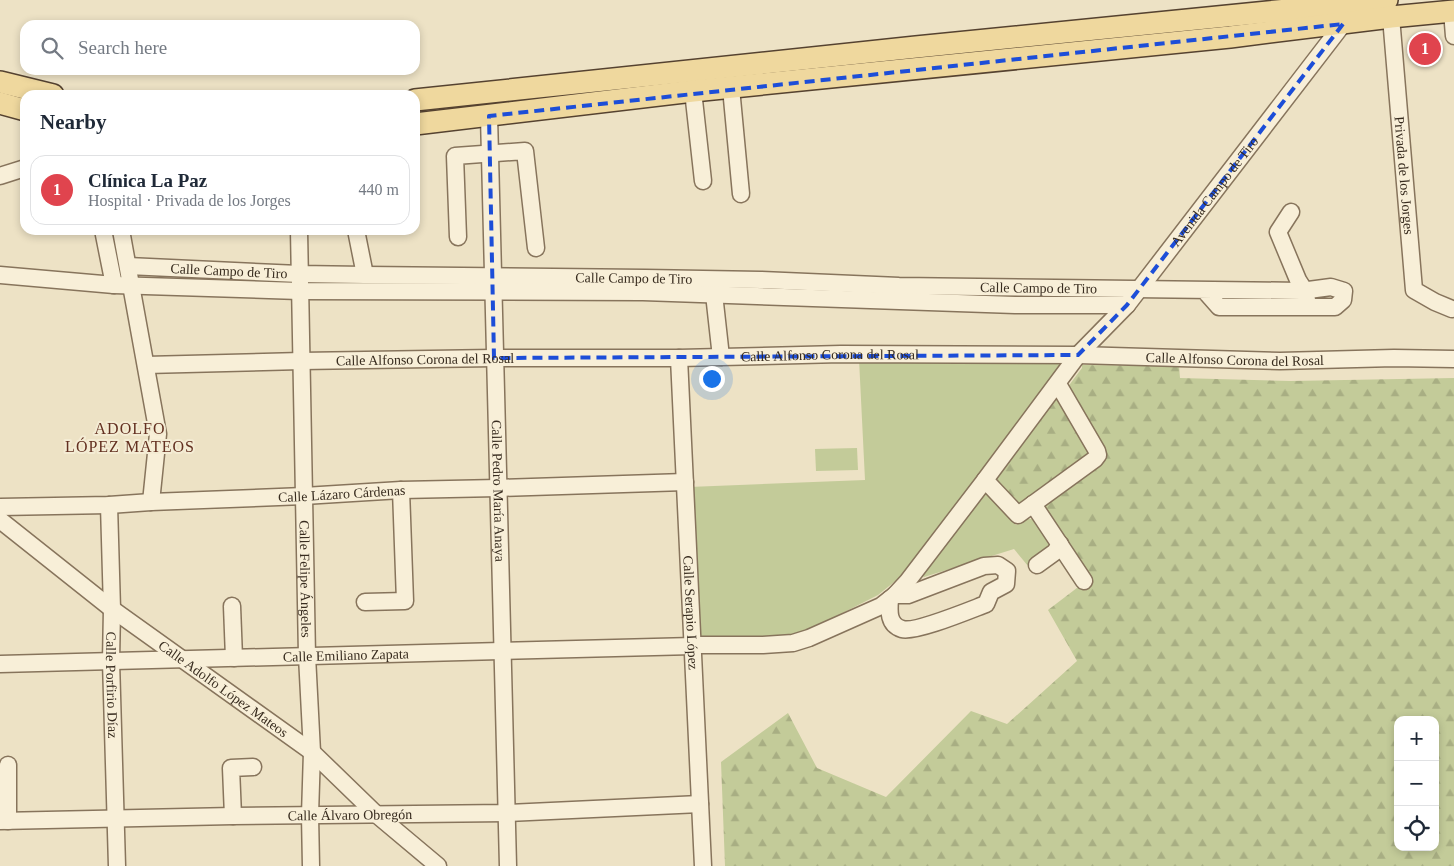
<!DOCTYPE html>
<meta charset="utf-8">
<style>
body{margin:0;font-family:"Times New Roman",serif;background:#f6f6f7;color:#1f2937}
.controls{position:absolute;right:15px;bottom:15px;display:grid;overflow:hidden;border-radius:10px;box-shadow:0 2px 8px #0003}
.controls button{width:45px;height:45px;display:grid;place-items:center;padding:0;border:0;border-bottom:1px solid #e0e1e3;background:#fff;color:#1f2937;font:25px sans-serif}
.you{position:absolute;left:711px;top:378px;width:18px;height:18px;margin:-12px;border:4px solid #fff;border-radius:50%;background:#1a73e8;box-shadow:0 0 0 8px #1a73e833}
.badge{display:grid;place-items:center;width:32px;height:32px;border-radius:50%;background:#94302d;color:#fff;font-size:16px;font-weight:700}
.pin{position:absolute;translate:-50% -50%;border:2px solid #fff;box-shadow:0 1px 5px #0006}
.list{margin:0;padding:0;list-style:none}
h2{display:flex;justify-content:space-between;align-items:center;height:65px;margin:0;padding:0 20px;font-size:21px}
h2 small{font-size:16px;font-weight:400;color:#747a83}
.list li{display:grid;grid-template-columns:32px 1fr auto;gap:15px;align-items:center;box-sizing:border-box;height:70px;margin:0 10px 10px;padding:0 10px;border:1px solid #e0e1e3;border-radius:15px}
.list b{display:block;font-size:19px;white-space:nowrap}
.list p{margin:0;font-size:16px;white-space:nowrap;color:#747a83}
.list em{font-size:16px;font-style:normal;color:#747a83}
.icon{flex:none;width:28px;height:28px;fill:none;stroke:currentColor;stroke-width:2;stroke-linecap:round;stroke-linejoin:round}
.map{position:relative;flex:none;width:1454px;height:866px;overflow:hidden}
.search{position:absolute;background:#fff;box-shadow:0 2px 8px #0003;left:20px;top:20px;width:400px;height:55px;display:flex;align-items:center;gap:12px;box-sizing:border-box;padding:0 18px;border-radius:15px;color:#747a83;font-size:19px}
.panel{position:absolute;background:#fff;box-shadow:0 2px 8px #0003;left:20px;top:90px;width:400px;height:145px;border-radius:15px}
.map>svg:first-child{display:block}
.green{fill:#c3cb99}
.forest{fill:url(#forest-firs);fill-rule:evenodd}
.lines{fill:none;stroke-linecap:round;stroke-linejoin:round}
.minor-casing{stroke:#87745c;stroke-width:19}
.major-casing{stroke:#554230;stroke-width:24}
.minor{stroke:#f8efd8;stroke-width:16}
.major{stroke:#efd89e;stroke-width:21}
.marked{fill:none;stroke:#1d4ed8;stroke-width:4;stroke-dasharray:10 6;stroke-linejoin:round}
.labels{text-anchor:middle;stroke-width:4;stroke-linejoin:round;paint-order:stroke}
.street-label{font-size:14px;fill:#382c1f;stroke:#f4ecd4}
.quarter-label{font-size:16px;letter-spacing:1px;fill:#633020;stroke:#f4ecd4}
</style>
<div class="map">
<svg width="1454" height="866" viewBox="0 0 1454 866">
<defs>
<pattern id="forest-firs" width="22" height="20" patternUnits="userSpaceOnUse" patternTransform="scale(1.25)"><rect width="22" height="20" fill="#c3cb99"/><path d="M5 1l3.5 6h-7zM16 11l3.5 6h-7z" fill="#a8ae83"/></pattern>
</defs>
<rect width="100%" height="100%" fill="#ede2c5"/>
<g class="green">
<path d="M859 359H1071L909 570 878 595 795 637 702 641 697 636 689 487 865 480Z"/>
<path d="M857 448 858 470 816 471 815 449Z"/>
<path d="M984 490 1016 525 1027 519H1033L1052 547 1028 566 1014 549 924 577 919 573Z"/>
</g>
<g class="forest">
<path d="M1082 365 1179 366 1180 378 1291 381 1454 378V866H725L721 762 788 713 817 768 886 797 971 711 1007 724 1077 661 1048 610 1090 578 1041 503 1097 463 1067 388 1082 368ZM1398 720H1435V847H1398Z"/>
<path d="M1058 394 1092 454 1021 507 995 477Z"/>
</g>
<g class="lines">
<defs>
<g id="minor">
<path d="M1452 11 1454 36"/>
<path id="s1" d="M1391 17 1414 290 1435 302 1452 309"/>
<path d="M731 88 741 194"/>
<path d="M693 91 703 181"/>
<path id="s2" d="M489 116 508 866"/>
<path d="M0 176 25 168"/>
<path d="M1291 212 1278 232 1298 280 1305 291 1307 300"/>
<path d="M103 230 114 285"/>
<path d="M121 230 158 434 151 502"/>
<path id="s3" d="M299 230 307 656 312 752 310 815 311 866"/>
<path d="M356 230 365 275"/>
<path d="M458 237 455 156 525 151 536 248"/>
<path id="s4" d="M128 266 299 274 365 275 645 278 761 280 899 286 1301 291 1331 287 1344 291 1343 300 1335 307H1219L1204 290"/>
<path d="M0 275 114 285 299 291 643 292 1015 305H1127"/>
<path d="M714 294 721 357"/>
<path id="s5" d="M679 358 703 866"/>
<path id="s6" d="M146 365 301 361 494 358H679L841 354 1078 355 1280 361 1394 358 1454 359"/>
<path id="s7" d="M1058 384 1097 451 1098 455 1095 459 1018 515 985 480 1078 355 1127 305 1343 24"/>
<path d="M1033 504 1084 581"/>
<path id="s8" d="M109 505 112 609 111 661 117 866"/>
<path id="s9" d="M0 507 109 505 151 502 304 496 401 490 498 488 685 482"/>
<path id="s10" d="M0 520 112 609 312 752 376 814 438 866"/>
<path d="M1037 565 1055 552 1060 544"/>
<path d="M890 599C889 611 888 625 902 629 915 633 970 610 986 604L991 592 1006 584 1007 571 998 565 984 566 908 595H895"/>
<path d="M365 602 405 601 401 490"/>
<path d="M232 606 234 658"/>
<path id="s11" d="M0 664 693 646 698 645H763L793 643 809 638 881 606 895 595 907 582 985 480"/>
<path d="M8 765V821"/>
<path d="M233 816 231 768 253 767"/>
<path id="s12" d="M0 821 233 816 507 813 700 804"/>
</g>
<g id="major">
<path d="M0 82 53 95"/>
<path d="M415 100 916 47 1387 0"/>
<path d="M0 103 25 110"/>
<path d="M415 124 693 91 1230 37 1391 17 1454 11"/>
</g>
</defs>
<use href="#minor" class="minor-casing"/>
<use href="#major" class="major-casing"/>
<use href="#minor" class="minor"/>
<use href="#major" class="major"/>
</g>
<path class="marked" d="M1343 24 1127 305 1078 355 494 358 489 116Z"/>
<g class="labels">
<g class="street-label">
<text dy="5" stroke="none"><textPath href="#s1" startOffset="159">Privada de los Jorges</textPath></text>
<text dy="5" stroke="none"><textPath href="#s7" startOffset="599">Avenida Campo de Tiro</textPath></text>
<text dy="5" stroke="none"><textPath href="#s4" startOffset="101">Calle Campo de Tiro</textPath></text>
<text dy="5" stroke="none"><textPath href="#s4" startOffset="506">Calle Campo de Tiro</textPath></text>
<text dy="5" stroke="none"><textPath href="#s4" startOffset="911">Calle Campo de Tiro</textPath></text>
<text dy="5" stroke="none"><textPath href="#s6" startOffset="684">Calle Alfonso Corona del Rosal</textPath></text>
<text dy="5" stroke="none"><textPath href="#s6" startOffset="1089">Calle Alfonso Corona del Rosal</textPath></text>
<text dy="5" stroke="none"><textPath href="#s6" startOffset="279">Calle Alfonso Corona del Rosal</textPath></text>
<text dy="5" stroke="none"><textPath href="#s2" startOffset="375">Calle Pedro María Anaya</textPath></text>
<text dy="5" stroke="none"><textPath href="#s9" startOffset="342">Calle Lázaro Cárdenas</textPath></text>
<text dy="5" stroke="none"><textPath href="#s3" startOffset="349">Calle Felipe Ángeles</textPath></text>
<text dy="5" stroke="none"><textPath href="#s5" startOffset="255">Calle Serapio López</textPath></text>
<text dy="5" stroke="none"><textPath href="#s11" startOffset="346">Calle Emiliano Zapata</textPath></text>
<text dy="5" stroke="none"><textPath href="#s8" startOffset="180">Calle Porfirio Díaz</textPath></text>
<text dy="5" stroke="none"><textPath href="#s10" startOffset="280">Calle Adolfo López Mateos</textPath></text>
<text dy="5" stroke="none"><textPath href="#s12" startOffset="350">Calle Álvaro Obregón</textPath></text>
</g>
<g class="quarter-label">
<text x="130" y="434">ADOLFO<tspan x="130" dy="18">LÓPEZ MATEOS</tspan></text>
</g>
</g>
</svg>
<div class="controls">
<button>+</button>
<button>−</button>
<button><svg class="icon" aria-label="locate" viewBox="0 0 24 24"><circle cx="12" cy="12" r="6"/><path d="M12 2v4M12 18v4M2 12h4M18 12h4"/></svg></button>
</div>
<div class="you"></div>
<div class="pin badge" style="left:1425px;top:49px;background:#e0444e">1</div>
<div class="search"><svg class="icon" aria-label="search" viewBox="0 0 24 24"><circle cx="10" cy="10" r="6"/><path d="M15 15l6 6"/></svg>Search here</div>
<section class="panel">
<h2>Nearby<small></small></h2>
<ul class="list">
<li><span class="badge" style="background:#e0444e">1</span><div><b>Clínica La Paz</b><p>Hospital · Privada de los Jorges</p></div><em>440 m</em></li>
</ul>
</section>
</div>
